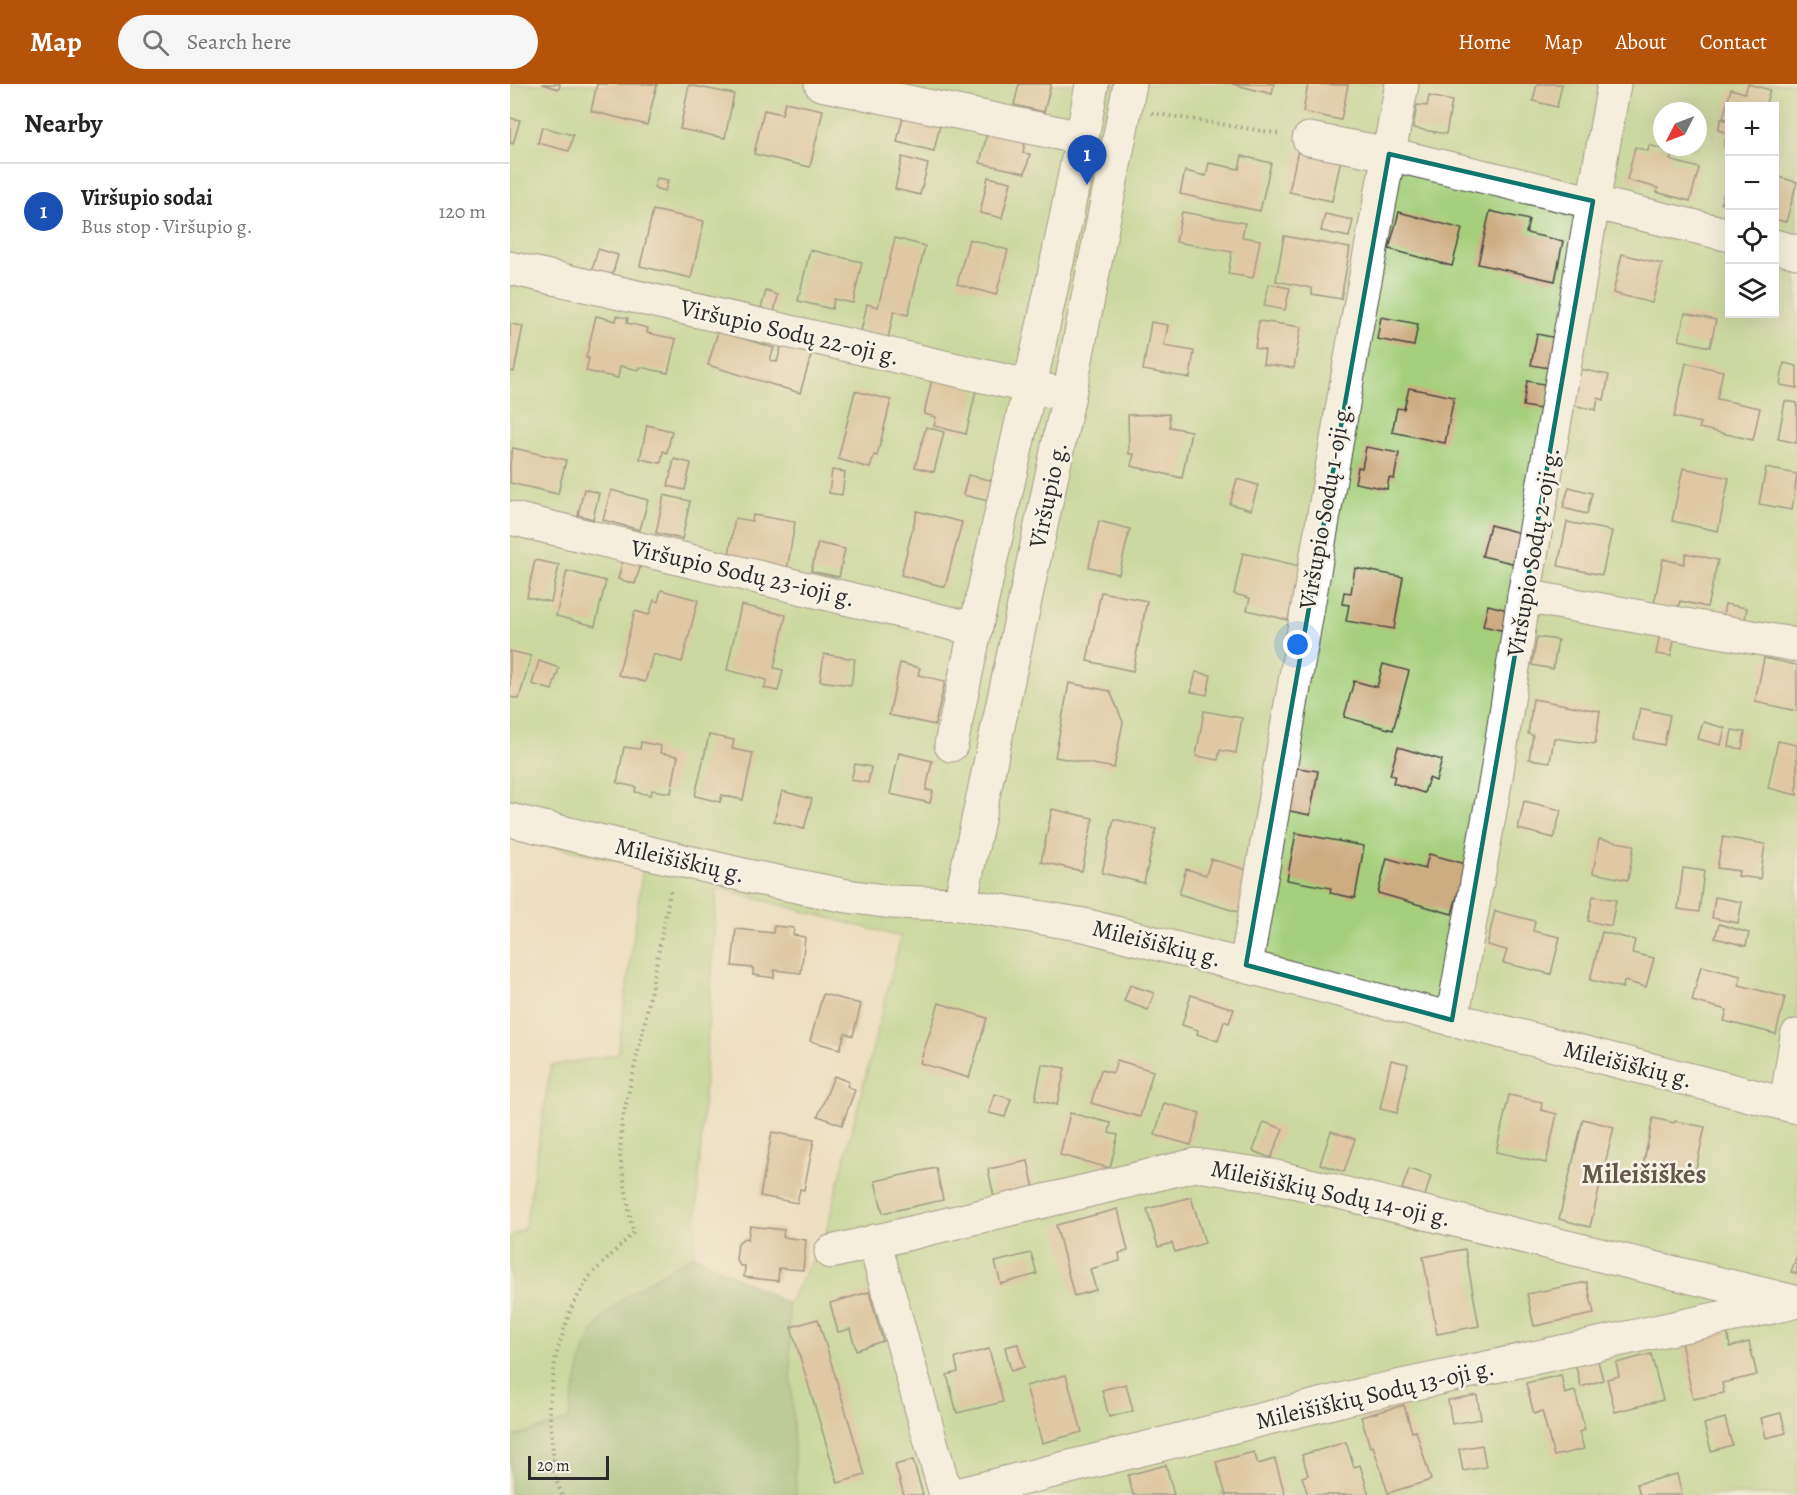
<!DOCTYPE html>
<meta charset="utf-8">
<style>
body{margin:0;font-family:Alegreya,serif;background:#f6f6f6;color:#222}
.controls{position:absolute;right:18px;top:18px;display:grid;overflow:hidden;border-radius:0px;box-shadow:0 6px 24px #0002}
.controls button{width:54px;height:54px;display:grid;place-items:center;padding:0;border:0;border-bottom:2px solid #e0e0e0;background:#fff;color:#222;font:30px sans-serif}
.compass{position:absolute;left:1143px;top:18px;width:54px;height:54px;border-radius:50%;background:#fff;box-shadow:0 6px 24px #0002;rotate:228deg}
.scale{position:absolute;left:18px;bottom:15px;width:81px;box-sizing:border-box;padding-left:6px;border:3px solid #2b2b2b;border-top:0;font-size:16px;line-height:21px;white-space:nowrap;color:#2b2b2b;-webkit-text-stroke:4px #f7f3e8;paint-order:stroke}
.you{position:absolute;left:788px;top:561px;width:21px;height:21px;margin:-15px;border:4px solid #fff;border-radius:50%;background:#1a73e8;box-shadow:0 0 0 9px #1a73e833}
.badge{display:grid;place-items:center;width:39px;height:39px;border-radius:50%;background:#b45309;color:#fff;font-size:20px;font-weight:700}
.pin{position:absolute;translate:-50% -50px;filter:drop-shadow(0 2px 3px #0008)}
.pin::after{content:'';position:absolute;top:32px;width:21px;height:18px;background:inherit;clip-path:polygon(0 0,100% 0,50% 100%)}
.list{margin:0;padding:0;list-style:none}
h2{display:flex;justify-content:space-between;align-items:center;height:78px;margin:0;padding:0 24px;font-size:26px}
h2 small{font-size:20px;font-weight:400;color:#767676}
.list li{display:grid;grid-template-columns:39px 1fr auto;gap:18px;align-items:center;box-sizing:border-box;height:96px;padding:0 24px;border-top:2px solid #e0e0e0}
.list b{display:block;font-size:22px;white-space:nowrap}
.list p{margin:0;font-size:20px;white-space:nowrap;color:#767676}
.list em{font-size:20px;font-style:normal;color:#767676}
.icon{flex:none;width:33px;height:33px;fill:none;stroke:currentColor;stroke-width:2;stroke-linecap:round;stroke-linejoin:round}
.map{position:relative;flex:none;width:1287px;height:1411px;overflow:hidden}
header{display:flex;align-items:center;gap:36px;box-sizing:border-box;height:84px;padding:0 30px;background:#b45309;color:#fff}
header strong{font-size:28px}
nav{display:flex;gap:33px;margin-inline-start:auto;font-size:21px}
.search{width:420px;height:54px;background:#f6f6f6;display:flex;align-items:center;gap:15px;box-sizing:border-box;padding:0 21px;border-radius:33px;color:#767676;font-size:22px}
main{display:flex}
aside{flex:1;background:#fff}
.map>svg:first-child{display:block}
.green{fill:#a5cf7b;stroke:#687d53;stroke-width:1.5;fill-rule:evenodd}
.forest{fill:#84b26b;stroke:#586e4b;stroke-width:1.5}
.building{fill:#ceac82}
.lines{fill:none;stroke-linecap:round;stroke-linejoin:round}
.minor-casing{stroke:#484641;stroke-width:35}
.path{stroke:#484641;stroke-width:4;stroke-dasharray:1.5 4.5;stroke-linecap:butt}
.minor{stroke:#fff;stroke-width:33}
.marked{fill:none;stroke:#0f766e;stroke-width:4.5;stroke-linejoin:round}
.labels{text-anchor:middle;stroke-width:5;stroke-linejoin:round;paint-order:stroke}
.street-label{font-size:24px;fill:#2b2b2b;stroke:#f7f3e8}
.quarter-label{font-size:27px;font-weight:bold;fill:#645849;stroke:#f7f3e8}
</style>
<header>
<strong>Map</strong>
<div class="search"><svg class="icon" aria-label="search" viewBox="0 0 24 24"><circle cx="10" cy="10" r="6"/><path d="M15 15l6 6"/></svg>Search here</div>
<nav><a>Home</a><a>Map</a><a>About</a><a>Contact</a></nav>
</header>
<main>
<aside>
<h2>Nearby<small></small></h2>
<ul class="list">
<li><span class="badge" style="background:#1a4fb4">1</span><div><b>Viršupio sodai</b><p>Bus stop · Viršupio g.</p></div><em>120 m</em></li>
</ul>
</aside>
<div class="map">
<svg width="1287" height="1411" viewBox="0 0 1287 1411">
<rect width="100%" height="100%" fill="#f7f3e8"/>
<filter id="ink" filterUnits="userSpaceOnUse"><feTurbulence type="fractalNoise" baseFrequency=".0167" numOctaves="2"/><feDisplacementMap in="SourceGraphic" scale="12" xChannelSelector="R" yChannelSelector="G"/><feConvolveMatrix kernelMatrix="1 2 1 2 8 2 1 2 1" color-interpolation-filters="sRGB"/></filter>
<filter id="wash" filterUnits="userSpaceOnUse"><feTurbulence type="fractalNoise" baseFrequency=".008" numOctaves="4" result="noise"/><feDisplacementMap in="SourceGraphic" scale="24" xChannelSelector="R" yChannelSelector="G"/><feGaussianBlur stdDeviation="1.35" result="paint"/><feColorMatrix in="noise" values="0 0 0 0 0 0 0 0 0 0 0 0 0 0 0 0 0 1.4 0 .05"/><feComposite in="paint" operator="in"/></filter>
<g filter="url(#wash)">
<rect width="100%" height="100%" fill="#ede0c0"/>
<path class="green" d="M0 0H1287V1411H286L278 1220 314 1156 391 853 207 804 184 1171 131 1203 106 1221 76 1262 58 1336 0 1354V1153L15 1144 41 982 108 970 133 782 0 753ZM1220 22H1264V230H1220ZM1152 27H1188V63H1152Z"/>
<path class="forest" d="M184 1171 278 1220 286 1411H0V1354L58 1336C64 1312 68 1287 76 1263 92 1218 146 1194 184 1171Z"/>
<g id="blocks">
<g class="building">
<path d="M32 0H50L49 5Z"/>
<path d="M87 0H147L137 41 81 27Z"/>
<path d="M509 0H541L534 28 504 21Z"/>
<path d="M722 0H764L762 10Z"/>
<path d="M798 0 838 1 831 36 793 28Z"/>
<path d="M1027 0H1052L1047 23 1023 17Z"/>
<path d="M1238 0 1260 6 1255 22H1220V36L1213 34 1221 5 1235 9Z"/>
<path d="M179 1 224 10 215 54 170 45Z"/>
<path d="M919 12 942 17 936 50 903 44 907 21 917 22Z"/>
<path d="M275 18 313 26 300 83 244 70 254 26 272 30Z"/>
<path d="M394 28 431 37 424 67 387 58Z"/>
<path d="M0 34 10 36 3 60 0 59Z"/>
<path d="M1211 35 1220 37V64L1214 62 1217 49 1208 46Z"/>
<path d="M32 43 63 51 59 67 28 59Z"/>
<path d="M477 49 515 58 513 69 520 70 515 89 470 79Z"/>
<path d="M1139 61 1163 68 1160 76 1189 84 1180 117 1146 108 1148 104 1117 96 1125 63 1138 67Z"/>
<path d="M788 66 831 75 822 117 779 108Z"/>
<path d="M732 72 761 79 750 127 670 110 675 87 696 92 699 79 729 85Z"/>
<path d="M392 73 418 80 410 111 385 105Z"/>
<path d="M1219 91 1220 92V122L1211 119Z"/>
<path d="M1264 92 1287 98 1276 138 1264 135Z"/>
<path d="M478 93 501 98 492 134 470 129Z"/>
<path d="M147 94 158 96 155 107 144 104Z"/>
<path d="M143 126 194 137 181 194 130 182Z"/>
<path d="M980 127 1019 136 1016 149 1053 157 1045 197 968 180Z"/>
<path d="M672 128 735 139 732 153 750 156 743 194 718 190 722 168 666 158Z"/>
<path d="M889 128 952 145 942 182 879 165Z"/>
<path d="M815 130 843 136 839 153 811 147Z"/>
<path d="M774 152 840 164 831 215 802 210V204L766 197Z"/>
<path d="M385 154 415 162 398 231 384 227 378 254 351 247 357 220 368 223Z"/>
<path d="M459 155 498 166 486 211 447 200Z"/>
<path d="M88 165 108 171 102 192 82 186Z"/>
<path d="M300 166 352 178 343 219 324 215 322 225 288 217Z"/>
<path d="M1112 170 1152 180 1142 219 1103 209Z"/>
<path d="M759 200 780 204 775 226 754 222Z"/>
<path d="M256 207 268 211 264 228 251 224Z"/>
<path d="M1175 229 1206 236 1200 263 1169 256Z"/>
<path d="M86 232 106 237 107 232 118 234 117 239 138 244 137 249 166 255 158 289 130 283 129 286 110 282 108 294 76 287 79 274H76Z"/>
<path d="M871 233 908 240 904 262 867 255Z"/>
<path d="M749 237 791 243 784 284 753 280 755 266 745 264Z"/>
<path d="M641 238 658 241 654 262 684 267 680 294 633 286Z"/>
<path d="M0 240 13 242 4 288 0 287Z"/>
<path d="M208 247 264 264 260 276 267 278 273 256 303 265 290 309 198 281Z"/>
<path d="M1027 250 1051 255 1045 285 1021 281Z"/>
<path d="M1176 279 1213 287 1207 315 1250 324 1243 356 1189 344 1191 339 1164 333Z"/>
<path d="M1274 279 1287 282V304L1270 301Z"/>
<path d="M1065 284 1099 291 1094 316 1088 314 1086 326 1057 320Z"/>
<path d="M424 286 466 307 456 350 424 342 426 333 414 330Z"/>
<path d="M1017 297 1039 301 1035 326 1013 322Z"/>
<path d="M899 304 944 313 935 359 882 348 887 324 894 325Z"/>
<path d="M345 307 381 316 367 372 364 371 360 384 328 375Z"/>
<path d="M1275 317 1287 319V359L1268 355Z"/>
<path d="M659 330 660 343 681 347 672 394 621 382 624 370H619L618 331Z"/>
<path d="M137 341 162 347 157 369 153 367 151 379 130 375Z"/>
<path d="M416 343 434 348 424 388 405 383Z"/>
<path d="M856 363 889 369 884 395 879 394 877 405 845 399 848 383 852 384Z"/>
<path d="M3 364 56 376 48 410 0 399V378Z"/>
<path d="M164 375 181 379 175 406 158 402Z"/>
<path d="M1173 384 1219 394 1208 447 1162 437Z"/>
<path d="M1256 384 1287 390 1282 426 1249 420Z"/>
<path d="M322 386 335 388 332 411 319 409Z"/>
<path d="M458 391 484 397 479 417 453 411Z"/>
<path d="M727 395 748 401 741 426 720 420Z"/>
<path d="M1059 403 1082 409 1077 430 1053 424Z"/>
<path d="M74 405 89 409 83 435 68 431Z"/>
<path d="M101 406 138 416 130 446 93 436Z"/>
<path d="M154 411 180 417 172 455 146 449Z"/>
<path d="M407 427 452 438 435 503 391 491Z"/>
<path d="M243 431 285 438 277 487 218 477 225 434 242 437Z"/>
<path d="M589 437 620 445 609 490 579 483Z"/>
<path d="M1057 438 1102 447 1092 491 1048 482Z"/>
<path d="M980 441 1014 450 1006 480 972 472Z"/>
<path d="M308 459 335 465 329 493 301 487Z"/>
<path d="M733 469 790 482 778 536 737 526 740 514 724 510Z"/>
<path d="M1176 469 1208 476 1197 523 1170 517 1168 525 1144 520 1153 475 1174 480Z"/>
<path d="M114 472 132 477 125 500 108 495Z"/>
<path d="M25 476 49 481 41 518 17 513Z"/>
<path d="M845 484 893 493 884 545 836 537 839 521 832 520 834 508 841 509Z"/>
<path d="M57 487 96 497 85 542 46 532Z"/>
<path d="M151 506 188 516 172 578 143 570 135 598 108 591 125 527 139 531 144 516 148 518Z"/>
<path d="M591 508 637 517 623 587 577 577Z"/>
<path d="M1215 520 1237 524 1233 546 1211 542Z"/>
<path d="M231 521 276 531 264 584 273 586 268 607 254 604 257 596 217 586Z"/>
<path d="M978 521 1005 528 999 548 973 542Z"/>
<path d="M1150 549 1165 551 1161 572 1146 570Z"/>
<path d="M1027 553 1048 556 1043 585 1022 581Z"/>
<path d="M0 567 21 572 9 615 0 613Z"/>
<path d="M314 570 345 575 341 601 310 597Z"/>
<path d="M1254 574 1287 581V627L1245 618Z"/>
<path d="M29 577 49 584 42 606 22 600Z"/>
<path d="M390 579 410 584 408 591 435 597 425 641 379 631Z"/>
<path d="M873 580 899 587 883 646 834 633 844 597 867 603Z"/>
<path d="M686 588 701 591 697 611 681 608Z"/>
<path d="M559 599 600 607 613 638 604 684 545 673Z"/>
<path d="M1023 615 1090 627 1085 660 1044 654 1040 678 1019 675 1023 651 1018 650Z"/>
<path d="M1130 624 1160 631 1154 661 1124 655Z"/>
<path d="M694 627 732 634 726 669 710 666 708 676 686 672Z"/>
<path d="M1193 638 1215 644 1211 661 1188 655Z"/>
<path d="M1222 646 1235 648 1232 665 1219 663Z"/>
<path d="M199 651 224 656 222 665 243 669 233 716 212 711 210 718 185 712Z"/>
<path d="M1268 657 1287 661V711L1258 704Z"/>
<path d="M131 658 151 662 150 669 168 672 161 709 142 706 141 711 125 708 126 703 107 699 114 663 130 665Z"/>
<path d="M888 663 932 676 926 697 919 694 914 709 883 699 885 692 880 691Z"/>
<path d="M389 669 422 677 416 706 423 707 420 719 380 710Z"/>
<path d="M345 680 361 683 358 699 341 696Z"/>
<path d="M782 683 808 687 800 731 775 726Z"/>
<path d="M272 707 302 715 294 745 264 737Z"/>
<path d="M1014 717 1051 726 1044 754 1008 745Z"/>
<path d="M542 725 583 734 572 787 531 778Z"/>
<path d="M604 735 646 745 634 799 592 789Z"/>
<path d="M786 749 854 762 845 814 820 809 821 804 777 796Z"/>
<path d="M1213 753 1255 760 1250 795 1228 792 1229 787 1207 784Z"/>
<path d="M1089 755 1124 761 1118 796 1083 789Z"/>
<path d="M919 770 956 780 942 830 868 809 877 774 915 785Z"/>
<path d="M701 775 741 787 728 828 669 810 676 785 696 791Z"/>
<path d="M1173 784 1194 787 1189 828 1168 825Z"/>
<path d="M1083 812 1106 816 1101 842 1078 837Z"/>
<path d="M1205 813 1232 818 1228 839 1202 834Z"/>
<path d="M985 827 1025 837 1023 847 1050 853 1041 890 993 879 997 866 977 861Z"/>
<path d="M1209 840 1239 849 1236 862 1205 854Z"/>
<path d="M264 842 284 844 283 851 295 853 291 889 264 886V894L243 891V884L222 882 226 845 263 849Z"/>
<path d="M1092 848 1125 856 1122 869 1144 874 1136 903 1114 897 1113 904 1080 896Z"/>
<path d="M1191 882 1231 892 1229 901 1275 913 1266 950 1214 937 1217 926 1182 917Z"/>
<path d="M620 901 644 909 638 926 614 917Z"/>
<path d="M313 910 351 920 343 952 335 949 330 965 300 957Z"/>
<path d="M681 911 724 925 719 939 714 937 708 957 687 950 688 946 672 941Z"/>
<path d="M429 919 477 934 459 994 410 979Z"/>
<path d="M607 976 643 987 630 1033 581 1019 591 986 603 989Z"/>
<path d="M881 976 898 980 887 1029 870 1025Z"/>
<path d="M532 980 555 984 547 1021 525 1016Z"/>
<path d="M324 992 339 998 337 1002 345 1006 332 1041 308 1032Z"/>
<path d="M485 1010 501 1015 495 1033 479 1029Z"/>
<path d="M999 1011 1032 1018 1031 1026 1047 1030 1036 1079 986 1068Z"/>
<path d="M654 1019 690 1029 681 1061 645 1051Z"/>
<path d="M560 1029 601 1039 599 1049 608 1051 600 1084 550 1071Z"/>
<path d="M1143 1034 1164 1039 1165 1037 1195 1043 1185 1089 1172 1087 1170 1099 1131 1091Z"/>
<path d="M1073 1035 1104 1043 1080 1143 1049 1135Z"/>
<path d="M754 1038 773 1045 761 1074 743 1067Z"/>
<path d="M821 1047 845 1055 834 1088 810 1080Z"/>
<path d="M262 1048 304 1056 294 1106 290 1105 287 1119 250 1112Z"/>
<path d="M518 1077 524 1105 484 1113 478 1085Z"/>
<path d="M426 1084 433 1116 373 1129 365 1097Z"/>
<path d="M899 1085 921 1092 915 1112 892 1105Z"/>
<path d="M681 1113 695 1159 665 1168 662 1159 648 1163 637 1125Z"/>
<path d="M608 1125 618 1167 609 1169 610 1177 580 1185 586 1206 564 1212 546 1141Z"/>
<path d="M240 1142 274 1146 273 1153 296 1156 293 1186 269 1184 268 1197 234 1193 235 1182H230L226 1175 228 1159 234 1154 238 1155Z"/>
<path d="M955 1165 969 1242 927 1250 913 1173Z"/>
<path d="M521 1169 527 1190 491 1200 485 1178Z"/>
<path d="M1287 1171V1190L1281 1188Z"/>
<path d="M1077 1198 1084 1230 1024 1242 1017 1210Z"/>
<path d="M359 1208 373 1257 346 1266 340 1245 328 1248 320 1219Z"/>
<path d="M308 1235 355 1391 328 1399 281 1243Z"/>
<path d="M1216 1242 1220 1263 1239 1258 1247 1291 1212 1299 1214 1309 1183 1315 1170 1253Z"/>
<path d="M508 1260 514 1283 501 1287 495 1263Z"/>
<path d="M479 1265 493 1318 447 1329 437 1291 448 1288 445 1274Z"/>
<path d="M1086 1269 1093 1296 1071 1303 1064 1275Z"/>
<path d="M1141 1270 1153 1316 1105 1328 1097 1295 1109 1292 1106 1279Z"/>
<path d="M556 1291 572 1348 532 1359 516 1302Z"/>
<path d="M1051 1291 1055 1310 1065 1307 1075 1346 1069 1348 1074 1365 1044 1372 1032 1327 1024 1330 1016 1299Z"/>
<path d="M616 1300 623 1327 599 1333 592 1306Z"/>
<path d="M967 1311 971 1335 942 1340 938 1316Z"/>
<path d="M894 1321 902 1348 906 1347 921 1396 878 1409 863 1362 860 1363 851 1333Z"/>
<path d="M1271 1329 1276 1349 1256 1354 1251 1334Z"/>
<path d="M1215 1334 1222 1361 1201 1367 1194 1340Z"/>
<path d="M836 1358 844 1383 850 1381 859 1411H798L792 1393 798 1391 792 1371Z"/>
<path d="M972 1361 976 1383 953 1387 949 1365Z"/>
<path d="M744 1368 748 1380 765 1375 775 1411H716L706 1378Z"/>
<path d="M403 1376 413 1411H394L385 1381Z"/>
<path d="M656 1381 664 1411H623L618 1391Z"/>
<path d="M1167 1390 1172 1411H1130L1127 1400Z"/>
</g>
</g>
</g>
<g filter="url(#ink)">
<use href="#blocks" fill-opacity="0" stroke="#484641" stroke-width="1.5"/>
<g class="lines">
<defs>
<g id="minor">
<path d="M311 0 572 54"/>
<path d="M799 55 879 70 1220 151"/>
<path d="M1264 162 1287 168"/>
<path d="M0 184 539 307"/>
<path d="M0 434 465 545"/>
<path d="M1014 512 1287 561"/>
<path d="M441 661C486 440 542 222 582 0"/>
<path d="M0 736 242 793 337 812 381 818 450 820 574 841 1287 1023"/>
<path d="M450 820 559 311 620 0"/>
<path d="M736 881 847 239 892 0"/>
<path d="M942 936 986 694 1014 512 1104 0"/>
<path d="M1276 1020 1287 952"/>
<path d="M364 1157 436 1411"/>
<path d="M321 1168 685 1081 762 1092 1285 1218"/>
<path d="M446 1411 859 1309 1276 1220"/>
</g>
</defs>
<use href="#minor" class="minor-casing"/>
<g class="path">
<path d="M642 29 771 50"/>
<path d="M52 1411 45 1393 39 1320 46 1272 61 1224 79 1193 123 1149 110 1072 112 1037 134 942 161 804"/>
</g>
<use href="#minor" class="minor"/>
</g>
</g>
<path d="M0 0H1287V1411H0ZM879 70 1083 117 942 936 736 881Z" fill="#ede0c0" fill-opacity=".55" fill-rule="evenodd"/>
<path class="marked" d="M879 70 1083 117 942 936 736 881Z"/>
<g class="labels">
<g class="street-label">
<text transform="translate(280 248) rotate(13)" y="8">Viršupio Sodų 22-oji g.</text>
<text transform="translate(538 411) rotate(-78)" y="8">Viršupio g.</text>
<text transform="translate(815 422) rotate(-80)" y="8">Viršupio Sodų 1-oji g.</text>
<text transform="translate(1023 468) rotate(-80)" y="8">Viršupio Sodų 2-oji g.</text>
<text transform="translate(233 489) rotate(13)" y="8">Viršupio Sodų 23-ioji g.</text>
<text transform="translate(170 776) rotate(13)" y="8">Mileišiškių g.</text>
<text transform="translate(647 859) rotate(14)" y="8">Mileišiškių g.</text>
<text transform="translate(1118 980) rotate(14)" y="8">Mileišiškių g.</text>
<text transform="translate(821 1109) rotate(12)" y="8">Mileišiškių Sodų 14-oji g.</text>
<text transform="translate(865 1310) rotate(-13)" y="8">Mileišiškių Sodų 13-oji g.</text>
</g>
<g class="quarter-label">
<text x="1134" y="1099">Mileišiškės</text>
</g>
</g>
</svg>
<div class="controls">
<button>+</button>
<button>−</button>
<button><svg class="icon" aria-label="locate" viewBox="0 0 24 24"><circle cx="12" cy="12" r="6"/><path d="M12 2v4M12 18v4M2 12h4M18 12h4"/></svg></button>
<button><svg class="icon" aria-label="layers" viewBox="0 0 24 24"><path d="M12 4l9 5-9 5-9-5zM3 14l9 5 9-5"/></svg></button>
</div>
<svg class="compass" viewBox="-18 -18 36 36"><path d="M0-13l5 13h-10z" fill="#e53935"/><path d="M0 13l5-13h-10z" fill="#767676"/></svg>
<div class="scale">20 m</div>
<div class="you"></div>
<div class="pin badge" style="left:577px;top:101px;background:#1a4fb4">1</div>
</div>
</main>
